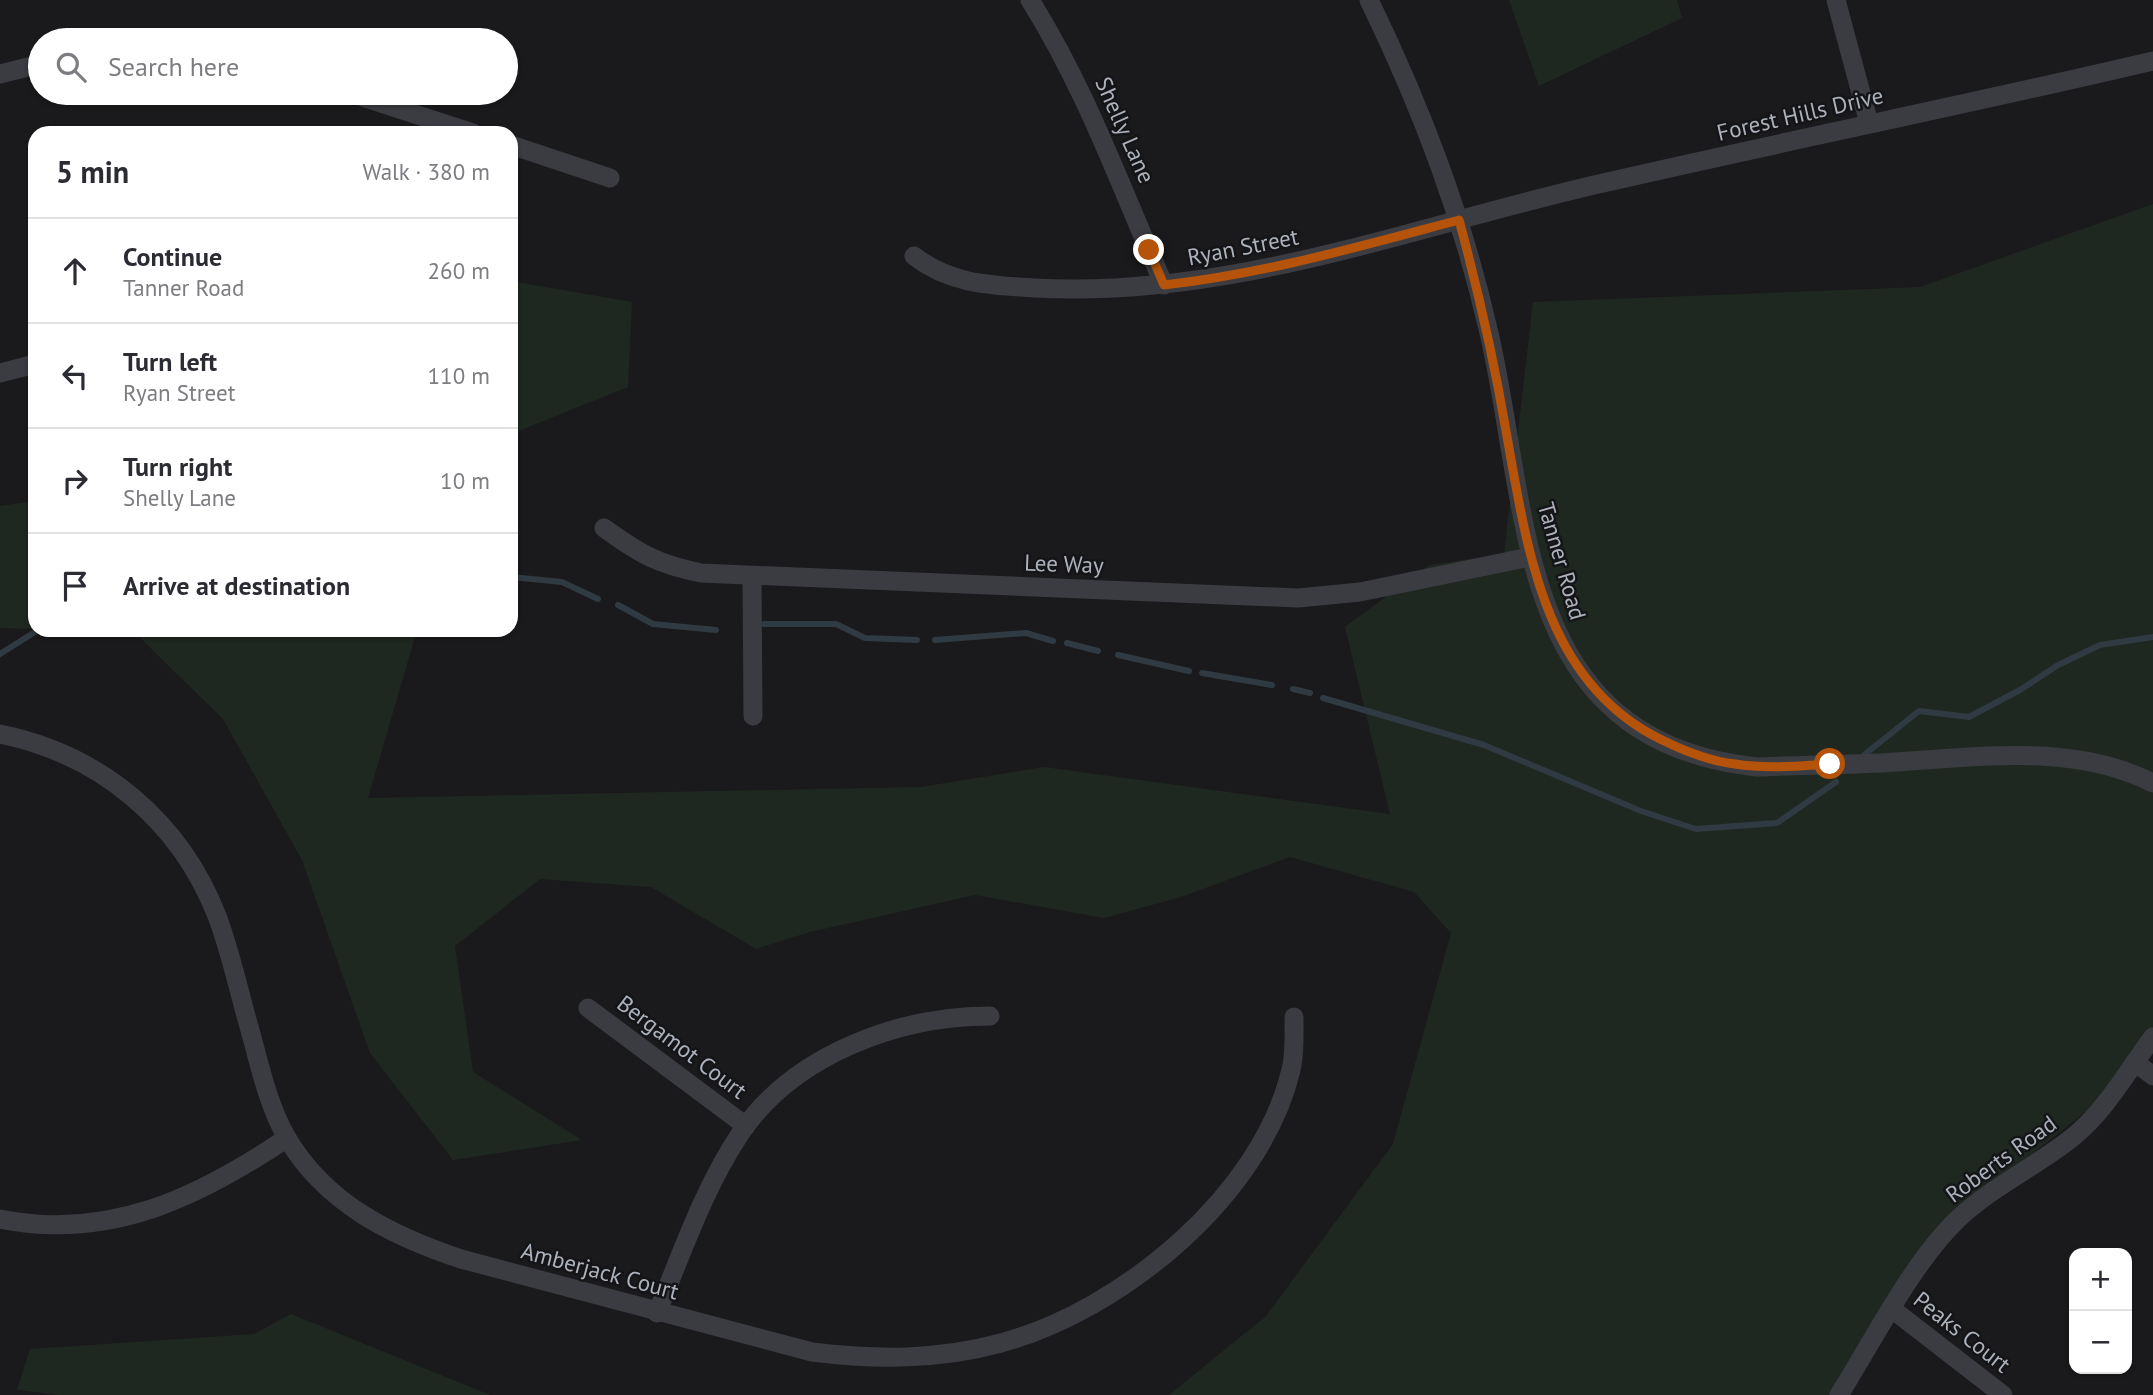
<!DOCTYPE html>
<meta charset="utf-8">
<style>
body{margin:0;font-family:"PT Sans",sans-serif;background:#f2f2f3;color:#2b2b33}
.controls{position:absolute;right:21px;bottom:21px;display:grid;overflow:hidden;border-radius:14px;box-shadow:0 2px 5px #0004}
.controls button{width:63px;height:63px;display:grid;place-items:center;padding:0;border:0;border-bottom:2px solid #e1e1e2;background:#fff;color:#2b2b33;font:35px sans-serif}
.stop{position:absolute;width:21px;height:21px;margin:-16px;border:5px solid #b45309;border-radius:50%;background:#fff}
.stop.end{background:#b45309;border-color:#fff;box-shadow:0 2px 7px #0008}
.list{margin:0;padding:0;list-style:none}
h2{display:flex;justify-content:space-between;align-items:center;height:91px;margin:0;padding:0 28px;font-size:30px}
h2 small{font-size:23px;font-weight:400;color:#7c7c81}
.list li{display:grid;grid-template-columns:46px 1fr auto;gap:21px;align-items:center;box-sizing:border-box;height:105px;padding:0 28px;border-top:2px solid #e1e1e2}
.list b{display:block;font-size:26px;white-space:nowrap}
.list p{margin:0;font-size:23px;white-space:nowrap;color:#7c7c81}
.list em{font-size:23px;font-style:normal;color:#7c7c81}
.icon{flex:none;width:38px;height:38px;fill:none;stroke:currentColor;stroke-width:2;stroke-linecap:round;stroke-linejoin:round}
.map{position:relative;flex:none;width:2153px;height:1395px;overflow:hidden}
.search{position:absolute;background:#fff;box-shadow:0 2px 5px #0004;left:28px;top:28px;width:490px;height:77px;display:flex;align-items:center;gap:18px;box-sizing:border-box;padding:0 24px;border-radius:38px;color:#7c7c81;font-size:26px}
.panel{position:absolute;background:#fff;box-shadow:0 2px 5px #0004;left:28px;top:126px;width:490px;height:511px;border-radius:21px}
.map>svg:first-child{display:block}
.green{fill:#1f2820}
.lines{fill:none;stroke-linecap:round;stroke-linejoin:round}
.stream{stroke:#2f3a42;stroke-width:6}
.minor{stroke:#3b3c42;stroke-width:19}
.route{stroke:#b45309;stroke-width:9}
.labels{text-anchor:middle;stroke-width:5;stroke-linejoin:round;paint-order:stroke}
.street-label{font-size:23px;fill:#acb2bc;stroke:#151518}
</style>
<div class="map">
<svg width="2153" height="1395" viewBox="0 0 2153 1395">
<rect width="100%" height="100%" fill="#1a1a1c"/>
<g class="green">
<path d="M1509 0H1677L1682 18 1539 86Z"/>
<path d="M2153 204V1036L2132 1075 1979 1196 1840 1395H1169L1266 1316 1393 1144 1451 933 1414 892 1290 857 1181 897 1104 918 975 895 810 932 756 949 651 887 540 879 455 946 473 1072 582 1140 453 1160 370 1053 302 860 223 719 133 631 93 630H417L368 798 921 787 1044 767 1390 814 1345 627 1429 565 1504 554 1533 302 1920 287Z"/>
<path d="M511 281 632 302 628 387 511 434Z"/>
<path d="M35 501V629L0 628V506Z"/>
<path d="M291 1314 490 1395H61L17 1390 30 1349 254 1334Z"/>
</g>
<g class="lines">
<g class="stream">
<path d="M511 577 562 582 598 599"/>
<path d="M618 605 653 624 716 630"/>
<path d="M764 624H836L865 638 917 640"/>
<path d="M935 640 1026 633 1053 641"/>
<path d="M1067 643 1098 651"/>
<path d="M0 654 38 630"/>
<path d="M1118 655 1189 671"/>
<path d="M1202 673 1272 685"/>
<path d="M1293 689 1310 693"/>
<path d="M1323 698 1484 745 1641 811 1696 829 1777 823 1836 782"/>
<path d="M1864 755 1919 711 1969 717 2020 690 2058 665 2100 645 2153 637"/>
</g>
<g class="minor">
<path d="M1030 0C1088 93 1120 186 1164 285"/>
<path d="M1369 0C1422 109 1462 215 1489 333 1531 515 1514 741 1757 767 1804 765 1850 765 1896 762 1982 757 2073 743 2153 783"/>
<path d="M1836 0 1869 123"/>
<path d="M0 74 40 64"/>
<path d="M350 93 473 133"/>
<path d="M511 145 610 178"/>
<path d="M914 256C950 284 989 285 1034 288 1232 299 1413 226 1603 183 1786 141 1970 104 2153 61"/>
<path d="M0 373 35 364"/>
<path d="M604 528C640 554 657 564 701 573L1298 598 1360 592 1530 557"/>
<path d="M752 576 753 716"/>
<path d="M0 734C100 754 180 821 217 916 230 950 238 988 248 1023 259 1061 267 1104 287 1138 326 1204 392 1236 461 1259L812 1352C876 1360 938 1360 1001 1343 1122 1310 1261 1196 1291 1070 1295 1054 1294 1034 1294 1017"/>
<path d="M588 1008 746 1126"/>
<path d="M2135 1062 2153 1076"/>
<path d="M0 1219C110 1241 199 1197 287 1138"/>
<path d="M1892 1309 2003 1395"/>
<path d="M657 1313C682 1253 704 1188 740 1134 793 1055 898 1016 990 1016"/>
<path d="M1839 1395C1873 1341 1913 1261 1959 1218 1993 1186 2037 1166 2073 1137 2106 1110 2127 1072 2153 1037"/>
</g>
</g>
<g class="lines">
<path class="route" d="M1149 250 1164 285C1264 274 1361 246 1459 220 1478 290 1494 360 1506 431 1527 547 1543 681 1660 739 1684 751 1708 761 1735 764 1766 769 1798 766 1830 764"/>
</g>
<g class="labels">
<g class="street-label">
<text transform="translate(1800 114) rotate(-13)" y="8">Forest Hills Drive</text>
<text transform="translate(1125 130) rotate(66)" y="8">Shelly Lane</text>
<text transform="translate(1243 247) rotate(-11)" y="8">Ryan Street</text>
<text transform="translate(1562 561) rotate(74)" y="8">Tanner Road</text>
<text transform="translate(1064 564) rotate(2)" y="8">Lee Way</text>
<text transform="translate(682 1047) rotate(37)" y="8">Bergamot Court</text>
<text transform="translate(2001 1159) rotate(-36)" y="8">Roberts Road</text>
<text transform="translate(600 1271) rotate(15)" y="8">Amberjack Court</text>
<text transform="translate(1962 1332) rotate(38)" y="8">Peaks Court</text>
</g>
</g>
</svg>
<div class="controls">
<button>+</button>
<button>−</button>
</div>
<div class="stop" style="left:1830px;top:764px"></div>
<div class="stop end" style="left:1149px;top:250px"></div>
<div class="search"><svg class="icon" aria-label="search" viewBox="0 0 24 24"><circle cx="10" cy="10" r="6"/><path d="M15 15l6 6"/></svg>Search here</div>
<section class="panel">
<h2>5 min<small>Walk · 380 m</small></h2>
<ul class="list">
<li><svg class="icon" aria-label="ahead" viewBox="0 0 24 24"><path d="M12 20V5M6 11l6-6 6 6"/></svg><div><b>Continue</b><p>Tanner Road</p></div><em>260 m</em></li>
<li><svg class="icon" aria-label="left" viewBox="0 0 24 24"><path d="M17 20v-9H6M10 6l-5 5 5 5"/></svg><div><b>Turn left</b><p>Ryan Street</p></div><em>110 m</em></li>
<li><svg class="icon" aria-label="right" viewBox="0 0 24 24"><path d="M7 20v-9h11M14 6l5 5-5 5"/></svg><div><b>Turn right</b><p>Shelly Lane</p></div><em>10 m</em></li>
<li><svg class="icon" aria-label="arrive" viewBox="0 0 24 24"><path d="M6 21V4h12l-3 4 3 4H6"/></svg><div><b>Arrive at destination</b></div></li>
</ul>
</section>
</div>
